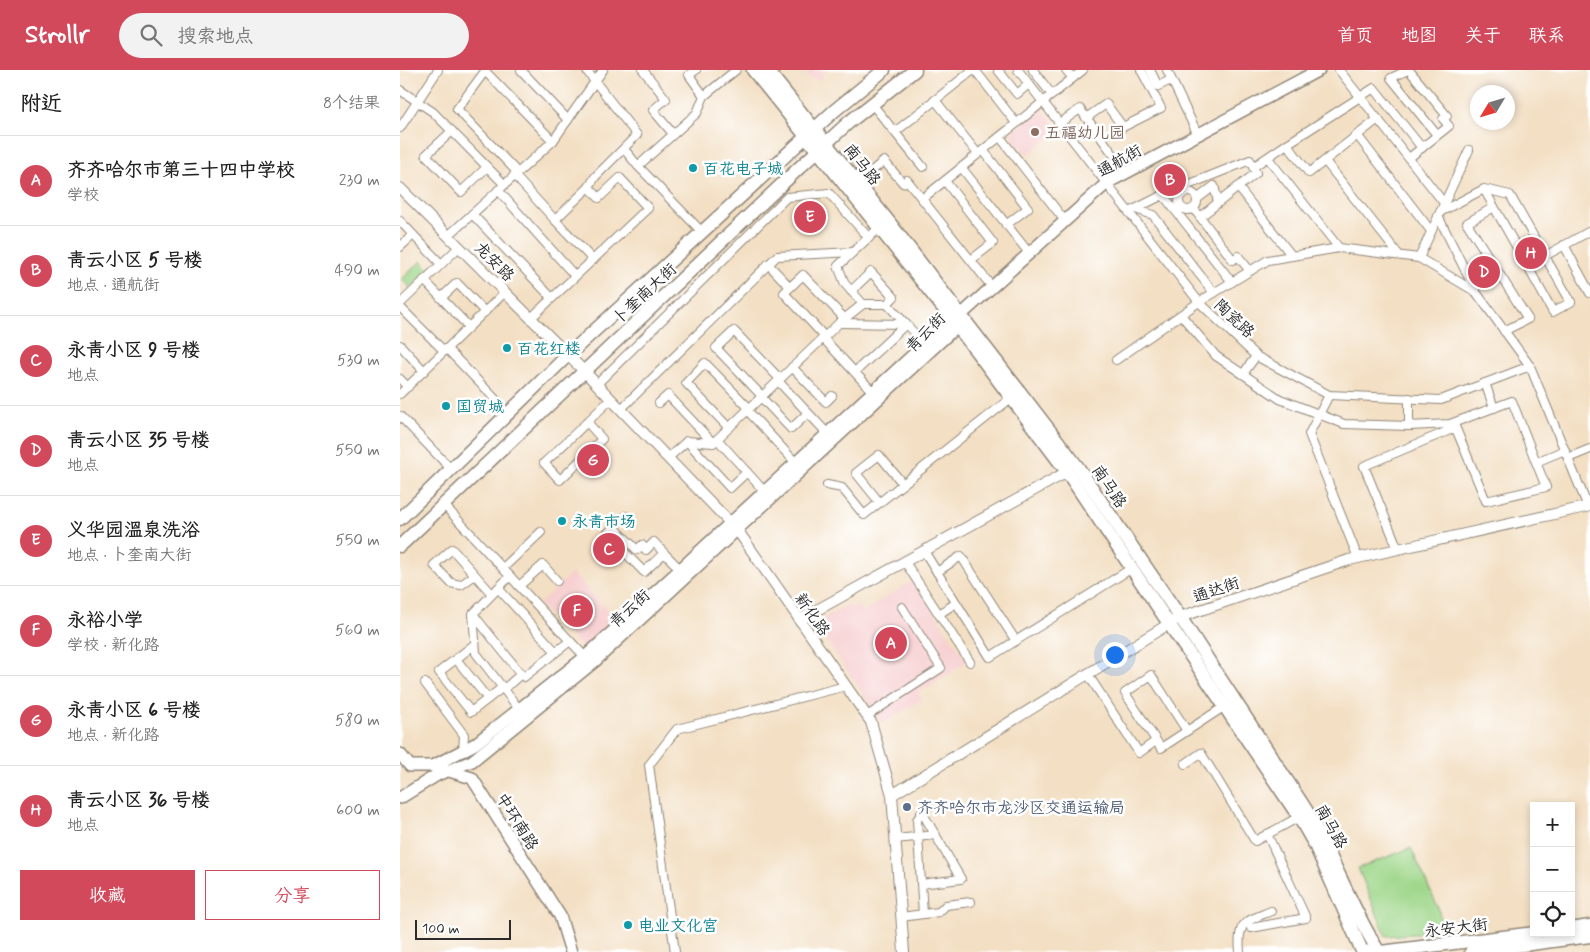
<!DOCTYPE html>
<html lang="zh">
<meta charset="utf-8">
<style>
body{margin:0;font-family:Mynerve,"LXGW WenKai TC",sans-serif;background:#f2f2f2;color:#222}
.controls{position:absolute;right:15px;bottom:15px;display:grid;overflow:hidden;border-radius:0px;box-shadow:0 2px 8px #0003}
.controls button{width:45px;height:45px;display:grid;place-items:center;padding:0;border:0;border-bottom:1px solid #e0e0e0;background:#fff;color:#222;font:25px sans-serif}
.compass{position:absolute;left:1070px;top:15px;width:45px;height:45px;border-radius:50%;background:#fff;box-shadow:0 2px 8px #0003;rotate:232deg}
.scale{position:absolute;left:15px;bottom:12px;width:96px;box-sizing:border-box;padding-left:5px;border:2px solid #2b2b2b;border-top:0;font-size:14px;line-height:18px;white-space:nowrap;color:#2b2b2b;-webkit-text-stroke:4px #fff;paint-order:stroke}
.you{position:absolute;left:714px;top:584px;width:18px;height:18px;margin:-12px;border:4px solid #fff;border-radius:50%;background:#1a73e8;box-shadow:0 0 0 8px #1a73e833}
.badge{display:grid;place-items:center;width:32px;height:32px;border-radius:50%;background:#d1495b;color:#fff;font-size:16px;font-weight:700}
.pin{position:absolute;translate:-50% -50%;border:2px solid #fff;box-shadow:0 1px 5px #0006}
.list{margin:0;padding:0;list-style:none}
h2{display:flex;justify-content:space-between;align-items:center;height:65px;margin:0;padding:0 20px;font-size:21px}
h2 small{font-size:16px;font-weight:400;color:#767676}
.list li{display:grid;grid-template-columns:32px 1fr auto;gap:15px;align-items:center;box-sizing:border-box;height:90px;padding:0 20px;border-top:1px solid #e0e0e0}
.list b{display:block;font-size:19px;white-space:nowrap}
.list p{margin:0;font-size:16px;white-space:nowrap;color:#767676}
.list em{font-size:16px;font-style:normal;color:#767676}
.actions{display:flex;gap:10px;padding:15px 20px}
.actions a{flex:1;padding:11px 0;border:1px solid #d1495b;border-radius:0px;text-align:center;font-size:18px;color:#d1495b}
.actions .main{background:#d1495b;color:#fff}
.icon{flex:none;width:28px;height:28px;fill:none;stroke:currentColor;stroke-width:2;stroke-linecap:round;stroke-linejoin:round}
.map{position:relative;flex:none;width:1190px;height:882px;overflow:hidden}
header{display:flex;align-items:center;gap:30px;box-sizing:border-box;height:70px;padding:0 25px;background:#d1495b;color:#fff}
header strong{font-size:24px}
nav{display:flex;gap:28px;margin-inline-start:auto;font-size:18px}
.search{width:350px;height:45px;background:#f2f2f2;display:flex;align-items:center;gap:12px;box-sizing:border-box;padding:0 18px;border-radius:28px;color:#767676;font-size:19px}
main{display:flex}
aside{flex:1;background:#fff}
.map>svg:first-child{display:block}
.built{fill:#f7cfd0}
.green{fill:#9dd688;stroke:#64805a}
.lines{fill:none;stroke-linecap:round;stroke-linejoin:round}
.minor-casing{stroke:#8f8577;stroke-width:10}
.tertiary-casing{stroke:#8f8577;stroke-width:12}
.secondary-casing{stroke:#8f8577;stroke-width:14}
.primary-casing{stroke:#8f8577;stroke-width:15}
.minor{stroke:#fff;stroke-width:8}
.tertiary{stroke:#fff;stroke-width:10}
.secondary{stroke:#fff;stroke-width:11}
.primary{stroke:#fff;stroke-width:12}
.education-dot{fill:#8d6e63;stroke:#fff;stroke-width:2}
.culture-dot{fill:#0f9aa8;stroke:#fff;stroke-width:2}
.service-dot{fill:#5c6f8a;stroke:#fff;stroke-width:2}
.labels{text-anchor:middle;stroke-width:5;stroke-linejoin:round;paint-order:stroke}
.education-label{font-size:16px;fill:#785e54;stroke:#fff;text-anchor:start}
.street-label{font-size:16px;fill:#2b2b2b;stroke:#fff}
.culture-label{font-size:16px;fill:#0d838f;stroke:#fff;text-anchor:start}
.service-label{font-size:16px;fill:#4e5e75;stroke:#fff;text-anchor:start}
</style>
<header>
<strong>Strollr</strong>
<div class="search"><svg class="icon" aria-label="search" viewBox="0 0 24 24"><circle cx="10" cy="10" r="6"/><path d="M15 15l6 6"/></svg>搜索地点</div>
<nav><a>首页</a><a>地图</a><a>关于</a><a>联系</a></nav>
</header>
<main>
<aside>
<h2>附近<small>8个结果</small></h2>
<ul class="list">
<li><span class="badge">A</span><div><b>齐齐哈尔市第三十四中学校</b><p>学校</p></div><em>230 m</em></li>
<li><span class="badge">B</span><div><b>青云小区 5 号楼</b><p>地点 · 通航街</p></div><em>490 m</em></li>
<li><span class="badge">C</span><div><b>永青小区 9 号楼</b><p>地点</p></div><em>530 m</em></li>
<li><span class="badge">D</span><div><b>青云小区 35 号楼</b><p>地点</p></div><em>550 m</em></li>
<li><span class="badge">E</span><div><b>义华园温泉洗浴</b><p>地点 · 卜奎南大街</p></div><em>550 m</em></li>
<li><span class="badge">F</span><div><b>永裕小学</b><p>学校 · 新化路</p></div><em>560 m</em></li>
<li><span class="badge">G</span><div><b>永青小区 6 号楼</b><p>地点 · 新化路</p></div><em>580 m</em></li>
<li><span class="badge">H</span><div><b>青云小区 36 号楼</b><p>地点</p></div><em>600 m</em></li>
</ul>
<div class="actions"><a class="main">收藏</a><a>分享</a></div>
</aside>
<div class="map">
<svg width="1190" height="882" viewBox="0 0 1190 882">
<rect width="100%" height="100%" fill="#fff"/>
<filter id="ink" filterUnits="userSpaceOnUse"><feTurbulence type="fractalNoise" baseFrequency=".02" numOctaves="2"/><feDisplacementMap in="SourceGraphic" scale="10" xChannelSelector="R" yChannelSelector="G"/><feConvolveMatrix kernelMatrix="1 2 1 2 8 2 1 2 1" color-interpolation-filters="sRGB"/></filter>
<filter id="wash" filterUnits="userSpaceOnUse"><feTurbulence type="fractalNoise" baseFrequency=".0096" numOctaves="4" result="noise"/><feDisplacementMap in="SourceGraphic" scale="20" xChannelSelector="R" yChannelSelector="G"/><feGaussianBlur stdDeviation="1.12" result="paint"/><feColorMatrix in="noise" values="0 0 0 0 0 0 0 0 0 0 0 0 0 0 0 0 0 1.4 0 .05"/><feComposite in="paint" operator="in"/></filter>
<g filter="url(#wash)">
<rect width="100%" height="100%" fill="#f3dfc3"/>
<g class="built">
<path d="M407 0H424L421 10 408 8Z"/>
<path d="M642 39 659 60 627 85 610 64Z"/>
<path d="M172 503 215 548 183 579 139 534Z"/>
<path d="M513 510 567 592 518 623 522 629 483 654 415 553 448 534 451 538 457 534 463 542Z"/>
</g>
<g class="green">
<path d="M21 191 29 200 10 218 2 209Z"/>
<path d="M1011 778 1039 840 1042 862 986 866 958 798Z"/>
</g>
</g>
<g filter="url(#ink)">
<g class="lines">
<defs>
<g id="minor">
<path d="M121 0 168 50"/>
<path d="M186 0 237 65 195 107 189 117"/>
<path d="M243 0 266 29 253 40 273 64"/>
<path d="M296 0 289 5 304 26"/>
<path d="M575 0 616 53"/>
<path d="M598 0 617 24 629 14"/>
<path d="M618 0 799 232 856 286 929 325 1041 330 1130 296"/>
<path d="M633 0 652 25"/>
<path d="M666 0 673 8"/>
<path d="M750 0 758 16 771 10"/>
<path d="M767 0 798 65"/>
<path d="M939 0 1044 133"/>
<path d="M1008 0 991 8 1037 65"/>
<path d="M0 20 33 42 104 114"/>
<path d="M535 30 578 84"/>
<path d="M472 34 523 97"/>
<path d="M686 48 706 34 723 57 761 38 741 0"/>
<path d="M660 53 680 39 727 103"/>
<path d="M0 58 38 0"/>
<path d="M52 61 26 85 61 122 87 97"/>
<path d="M495 62 573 0"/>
<path d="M957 65 1031 161"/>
<path d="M600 67 665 151"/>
<path d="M887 74 974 18 1022 78"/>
<path d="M224 79 238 96"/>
<path d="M583 80 628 138 606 155"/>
<path d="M868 88 939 178"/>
<path d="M1009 88 1049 56 1043 49 1047 46 1009 0"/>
<path d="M925 91 999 185"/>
<path d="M561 97 629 183"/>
<path d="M853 97 887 74 909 103 978 49"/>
<path d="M117 102 57 39 85 1 153 71"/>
<path d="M469 103 484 91 503 113 507 110 592 217"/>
<path d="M114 105 155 150 189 117 199 128 220 108 248 138 131 248"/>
<path d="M545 111 593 173 571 190"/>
<path d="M838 117 892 186"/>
<path d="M98 120 175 206"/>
<circle cx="788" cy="131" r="9"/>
<path d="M763 125 832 212"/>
<path d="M522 129 683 0"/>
<path d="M797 129 814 116 818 132"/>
<path d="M1094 137 1067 153 1128 249 1104 261"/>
<path d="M735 139 753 145 814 223"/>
<path d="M794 139 833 190 838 186 850 201"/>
<path d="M729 142 763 125 850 90 856 103 800 147"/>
<path d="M1040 142 1084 119 1110 125 1171 232 1153 242 1084 119"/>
<path d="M72 144 152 228"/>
<path d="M1038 146 1076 222"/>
<path d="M155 150 193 190"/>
<path d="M0 151 41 194"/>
<path d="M302 162 238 96 297 43 304 26 336 0"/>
<path d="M48 166 153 71 203 0"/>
<path d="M1164 175 1190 223"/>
<path d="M0 177 13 165"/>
<path d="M1145 186 1190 161"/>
<path d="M1019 188 1069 80"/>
<path d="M368 194 390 217"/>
<path d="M24 210 69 257"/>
<path d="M451 221 471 202 494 227 487 234H463"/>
<path d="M41 228 57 213 85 242"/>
<path d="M0 234 59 177"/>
<path d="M0 237 41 278 49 281 102 336"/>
<path d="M781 245 816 286 880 329 944 354 1009 356 1050 354 1112 331 1136 392 1165 380"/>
<path d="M439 253 506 254 487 234"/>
<path d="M425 267 384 223 403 205 445 249"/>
<path d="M423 268 473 322"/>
<path d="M0 275 24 301"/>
<path d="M716 290 799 232 868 190 939 178 1019 188 1076 222 1130 296 1188 437"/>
<path d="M392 297 426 332 432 326"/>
<path d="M455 302 506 254 524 274"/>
<path d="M843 304 856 286"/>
<path d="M0 309 8 317"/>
<path d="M378 311 428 364"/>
<path d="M1085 313 1094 338"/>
<path d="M197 314 387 127 429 123 469 168"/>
<path d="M0 324 105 222"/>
<path d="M929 325 909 364 958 488"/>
<path d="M362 326 316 278 334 261 380 309"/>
<path d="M361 327 391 359 408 343"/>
<path d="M1009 328V356"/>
<path d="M259 333 268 325 313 373"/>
<path d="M221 339 377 186 453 182 479 158"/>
<path d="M347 340 396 393"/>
<path d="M0 346 52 400"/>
<path d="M187 352 202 369 160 410 144 393C167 372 189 350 211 329"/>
<path d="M1054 354 1086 431 1146 417 1136 392"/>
<path d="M329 358 286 313 305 293 349 338"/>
<path d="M317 369 365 422"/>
<path d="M287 371 330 418 347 402"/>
<path d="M268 388 287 371 313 373 439 253 463 234 445 214 438 196 453 182"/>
<path d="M1168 388 1190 379"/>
<path d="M427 415 442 418 464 445 611 328"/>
<path d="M480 433 456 403 479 385 503 414"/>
<path d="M44 435 185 587"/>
<path d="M226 446 207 464 244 502 264 483 281 500"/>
<path d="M214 457 237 480 242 475 246 480 254 472 264 483"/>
<path d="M998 479 964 396 1055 358"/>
<path d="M524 481 590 587 732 498"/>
<path d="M505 492 570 592"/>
<path d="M103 498 141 462"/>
<path d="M537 502 561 486 616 571"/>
<path d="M75 505 61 515 51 513 34 495 52 479 92 524"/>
<path d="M110 506 73 544 121 604"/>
<path d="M119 516 143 495 157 511"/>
<path d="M98 518 156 582"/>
<path d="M73 544 76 583 119 639"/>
<path d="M539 544 556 533"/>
<path d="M75 574 56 589 88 629"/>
<path d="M56 589 39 602 71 642 103 617"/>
<path d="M687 603 739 683 756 671"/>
<path d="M25 613 64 665 63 682"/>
<path d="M104 619 121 604 124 607 170 571"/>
<path d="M467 646 541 598 502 537"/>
<path d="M787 661 751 605 725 623 761 678 825 636"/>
<path d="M785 694 801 683 855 771 899 747"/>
<path d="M495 769 536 765"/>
<path d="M521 814 561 809 522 742 517 750 523 844"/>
<path d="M501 847 539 842 546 835 571 832"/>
<path d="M851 858 906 848 867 764"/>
<path d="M275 882 249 695 277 659 446 616"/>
<path d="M840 882C837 851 845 852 871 841"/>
</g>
<g id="tertiary">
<path d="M0 118 184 301 338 461 471 652 492 725 504 882"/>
<path d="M399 550 667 402"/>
<path d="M492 725 780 547 949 490 1190 436"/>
</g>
<g id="secondary">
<path d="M0 684 10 696H33L72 708 160 846 171 882"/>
<path d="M33 696 75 674 185 587 552 249 561 245 707 113 919 0"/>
<path d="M0 728 37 705 72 691 195 591 557 256 559 249"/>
</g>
<g id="primary">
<path d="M353 0 552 249 667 402 899 747 915 775 962 881 976 882"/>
<path d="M367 0 489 152 677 396 780 547 905 738C933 785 950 836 979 882"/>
<path d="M0 449 168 285 434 41 484 0"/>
<path d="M0 476 399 98 448 53 515 0"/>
<path d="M1171 859 1190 856"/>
<path d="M981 882 1135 863"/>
<path d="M1071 882 1190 866"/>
</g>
</defs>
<use href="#minor" class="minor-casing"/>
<use href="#tertiary" class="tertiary-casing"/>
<use href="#secondary" class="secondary-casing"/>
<use href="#primary" class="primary-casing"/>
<use href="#minor" class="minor"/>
<use href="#tertiary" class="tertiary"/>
<use href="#secondary" class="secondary"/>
<use href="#primary" class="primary"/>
</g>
</g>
<circle class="education-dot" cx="635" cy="62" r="5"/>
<g class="culture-dot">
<circle cx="293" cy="98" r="5"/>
<circle cx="107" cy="278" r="5"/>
<circle cx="46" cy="336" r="5"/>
<circle cx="162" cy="451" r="5"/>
<circle cx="228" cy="855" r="5"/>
</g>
<circle class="service-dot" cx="507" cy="737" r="5"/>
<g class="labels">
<g class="education-label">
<text x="645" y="68">五福幼儿园</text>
</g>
<g class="street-label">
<text transform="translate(719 90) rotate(-30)" y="6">通航街</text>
<text transform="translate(463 94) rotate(51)" y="6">南马路</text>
<text transform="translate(95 191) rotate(45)" y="6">龙安路</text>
<text transform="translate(244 223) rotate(-43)" y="6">卜奎南大街</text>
<text transform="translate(835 248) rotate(43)" y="6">陶瓷路</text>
<text transform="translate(525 262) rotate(-45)" y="6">青云街</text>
<text transform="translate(710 416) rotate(56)" y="6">南马路</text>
<text transform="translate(816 519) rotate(-19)" y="6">通达街</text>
<text transform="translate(229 538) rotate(-42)" y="6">青云街</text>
<text transform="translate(413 544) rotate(55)" y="6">新化路</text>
<text transform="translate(118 751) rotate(58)" y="6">中环南路</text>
<text transform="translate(932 756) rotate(61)" y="6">南马路</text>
<text transform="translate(1056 857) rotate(-7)" y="6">永安大街</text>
</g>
<g class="culture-label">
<text x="303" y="104">百花电子城</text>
<text x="117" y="284">百花红楼</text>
<text x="56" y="342">国贸城</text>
<text x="172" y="457">永青市场</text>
<text x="238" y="861">电业文化宫</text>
</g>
<g class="service-label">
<text x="517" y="743">齐齐哈尔市龙沙区交通运输局</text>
</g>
</g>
</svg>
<div class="controls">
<button>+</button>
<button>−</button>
<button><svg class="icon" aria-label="locate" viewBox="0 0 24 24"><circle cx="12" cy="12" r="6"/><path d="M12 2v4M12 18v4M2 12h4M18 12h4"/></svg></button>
</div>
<svg class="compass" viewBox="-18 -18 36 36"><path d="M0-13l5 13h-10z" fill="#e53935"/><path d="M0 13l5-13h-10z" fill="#767676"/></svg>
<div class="scale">100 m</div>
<div class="you"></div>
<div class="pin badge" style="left:491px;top:573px">A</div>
<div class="pin badge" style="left:770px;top:110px">B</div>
<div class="pin badge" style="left:209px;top:479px">C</div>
<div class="pin badge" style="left:1084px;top:202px">D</div>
<div class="pin badge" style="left:410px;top:147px">E</div>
<div class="pin badge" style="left:177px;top:541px">F</div>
<div class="pin badge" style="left:193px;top:390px">G</div>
<div class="pin badge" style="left:1131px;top:183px">H</div>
</div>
</main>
